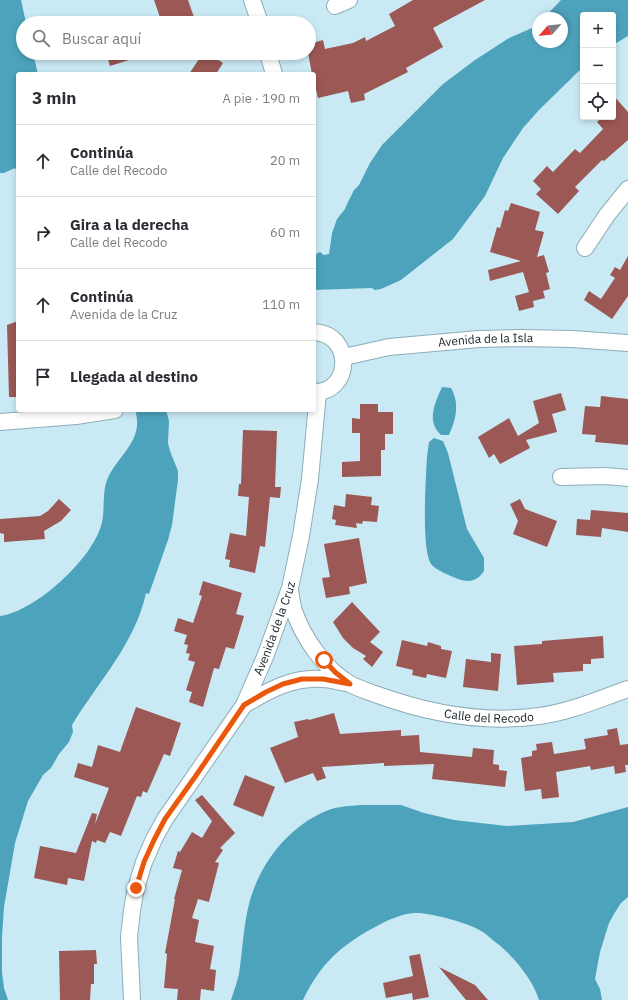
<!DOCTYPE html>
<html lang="es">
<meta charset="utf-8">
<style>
body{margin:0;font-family:"IBM Plex Sans",sans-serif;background:#f7f7f7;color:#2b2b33}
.controls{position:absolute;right:12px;top:12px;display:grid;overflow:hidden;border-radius:4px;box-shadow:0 2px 6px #0003}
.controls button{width:36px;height:36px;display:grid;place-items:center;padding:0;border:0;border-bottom:1px solid #e1e1e2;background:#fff;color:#2b2b33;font:20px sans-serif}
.compass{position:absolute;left:532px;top:12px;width:36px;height:36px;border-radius:50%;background:#fff;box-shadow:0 2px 6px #0003;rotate:242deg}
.stop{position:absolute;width:12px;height:12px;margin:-9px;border:3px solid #ea580c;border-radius:50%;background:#fff}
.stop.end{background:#ea580c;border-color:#fff;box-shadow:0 1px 4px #0008}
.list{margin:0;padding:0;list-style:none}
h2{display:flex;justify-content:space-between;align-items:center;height:52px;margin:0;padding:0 16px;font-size:17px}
h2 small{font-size:13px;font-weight:400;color:#7c7c81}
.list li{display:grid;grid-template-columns:26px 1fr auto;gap:12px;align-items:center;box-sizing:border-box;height:72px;padding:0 16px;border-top:1px solid #e1e1e2}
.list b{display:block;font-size:15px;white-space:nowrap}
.list p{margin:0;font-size:13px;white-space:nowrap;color:#7c7c81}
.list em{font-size:13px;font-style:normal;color:#7c7c81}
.icon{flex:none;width:22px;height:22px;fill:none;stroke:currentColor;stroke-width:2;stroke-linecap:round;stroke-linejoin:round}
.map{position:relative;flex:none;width:628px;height:1000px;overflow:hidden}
.search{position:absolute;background:#fff;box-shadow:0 2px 6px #0003;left:16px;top:16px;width:300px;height:44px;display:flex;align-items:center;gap:10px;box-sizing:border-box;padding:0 14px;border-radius:22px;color:#7c7c81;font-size:15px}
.panel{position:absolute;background:#fff;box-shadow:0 2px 6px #0003;left:16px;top:72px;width:300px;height:340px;border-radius:4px}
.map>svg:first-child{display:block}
.water{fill:#4da3bb}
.building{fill:#9b5854}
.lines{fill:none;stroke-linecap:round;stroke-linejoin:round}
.minor-casing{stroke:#8dadb7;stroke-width:18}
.minor{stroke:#fff;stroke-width:16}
.route{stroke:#ea580c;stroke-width:5}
.labels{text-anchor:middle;stroke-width:3.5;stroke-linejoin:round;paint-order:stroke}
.street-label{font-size:12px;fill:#121e22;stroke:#c9eaf5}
</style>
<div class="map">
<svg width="628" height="1000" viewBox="0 0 628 1000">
<rect width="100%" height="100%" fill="#c9eaf5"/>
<g class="water">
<path d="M0 0H21L26 23H23V53H33L38 74H18V173L15 168 4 173H0Z"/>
<path d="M561 0H628V36L613 45V15H583V67L539 110 523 128 503 158 485 196 453 239 401 280 381 289 375 290 372 288 314 290V255L320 252 324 255 329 254 332 233 337 219 345 209 348 202 354 190 359 185 370 163 382 145 443 84 475 60 509 38 532 28 538 23V42H562V18H544Z"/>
<path d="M442 387 451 388C460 404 456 419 449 435H441C426 421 435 403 442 387Z"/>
<path d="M135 410H166L169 421 168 443 170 451 178 471V480L172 525 168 540 149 594 146 593C135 644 98 682 72 725L73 732 69 742 59 754 51 768 43 775 28 801 15 843 4 907 2 937V972L4 988 8 1000H0V616C35 612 95 557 102 522 105 509 102 494 107 480 117 455 145 441 135 410Z"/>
<path d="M434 438 443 441 448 453 467 529 484 558V571C477 581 470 583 458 579 451 576 435 570 431 564 421 548 426 477 427 456L429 442Z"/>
<path d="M362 805H401L424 813 454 820 507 826 573 822 628 807V897L621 903 614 914 609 923 600 952 595 979 600 989 602 1000H539C533 980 514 957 498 944 492 940 487 934 481 931 469 923 429 912 414 913 401 914 388 920 377 926 341 945 321 963 303 1000H231C234 991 237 982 239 974 242 954 243 933 247 913 255 870 285 828 326 811 338 806 350 806 362 805Z"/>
</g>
<g class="building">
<path d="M154 0H188L196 23H162Z"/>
<path d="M413 0H485L433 28 443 47 406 68 408 72 364 94 365 100 351 103 348 91 318 98 314 81V74H312L308 53H309V44L323 40 325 49 353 43 365 37 366 41 395 26 389 14Z"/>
<path d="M106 53H142V56L110 66Z"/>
<path d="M203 53H208L223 63 216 74H189Z"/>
<path d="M613 95 628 112V140L604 161 602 160 575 187 579 191 558 214 536 194 541 189 533 181 547 166 553 172 575 149 580 153 603 129 597 122 602 117H613Z"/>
<path d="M511 203 540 212 535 230 544 232 537 257 544 255 549 272 546 273 550 289 543 291 545 298 533 301 534 307 519 311 515 296 529 292 523 272 490 281 488 270 521 261 490 252 497 227 500 228 505 210 508 211Z"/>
<path d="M628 256V296L612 319 584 300 589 291 601 299 615 278 610 275 615 267 620 270Z"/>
<path d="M18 321V397H9L7 325Z"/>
<path d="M561 393 566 410 552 414 557 432 526 440 530 448 500 464 494 454 489 458 478 437 509 418 518 436 539 423 533 401Z"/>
<path d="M601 396 628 399V445L595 442 596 435 582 434 585 406 600 407Z"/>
<path d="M360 404H378V412H393V434H385V450H381V476L342 477V462L360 461V433H352V418L360 419Z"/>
<path d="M243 430 277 431 275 487H281L280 498 270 497 265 547 260 546 255 573 229 567 230 560 225 559 230 533 246 536 249 497 238 496 239 484H241Z"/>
<path d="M346 494 372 497 371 505 379 506 377 522 363 521 362 524 356 523 357 528 335 525 336 520 332 519 334 505 345 507Z"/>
<path d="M59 499 71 510 61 521 44 531 45 539 4 542V534L0 533V519L40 516 48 511Z"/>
<path d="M520 499 525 509 557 521 547 547 513 534 518 521 510 504Z"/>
<path d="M591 510 628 513V532L602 528 601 537 576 535 577 519 590 520Z"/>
<path d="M359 538 367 583 349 587 350 594 326 598 322 578 330 577 324 544Z"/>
<path d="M203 581 242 593 236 614 244 616 234 649 226 647 219 669 214 668 203 707 189 702 192 692 186 690 195 662 188 660 190 654 186 653 188 645 184 644 187 635 174 631 178 618 193 623 202 596 199 595Z"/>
<path d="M352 602 380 632 370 642 383 652 372 667 363 659 366 656 353 648 343 638 333 622Z"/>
<path d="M603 636 604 658 591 659V664H583V671L553 673 554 682 517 685 514 646 542 644V641Z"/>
<path d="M402 640 427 646 428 642 441 646V649L452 651 446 678 427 674 426 678 412 675 413 670 396 666Z"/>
<path d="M491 653 501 654 498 691 463 687 466 659 491 662Z"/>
<path d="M136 707 181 723 170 756 164 754 147 793 143 791 141 797 137 796 121 836 110 832 105 843 97 840 96 843 92 841 84 881 68 878 67 885 34 878 40 846 76 853 92 813 97 814 95 824 109 788 74 777 78 763 92 767 98 745 120 752Z"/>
<path d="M334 713 340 734 401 730V736L419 735 420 752 472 757 473 748 494 750 493 764 499 765V770L507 771 505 787 432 779 434 764 384 766V763L322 767 326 778 317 781 313 773 285 783 270 748 298 737 294 722 308 719 309 720Z"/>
<path d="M617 728 620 745 628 744V765H625L626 772 615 774 614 766 591 770 590 766 556 772 559 797 542 799 541 789 525 791 521 758 532 756V751L537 750 536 744 552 742 554 754 586 749 584 739 608 735 607 730Z"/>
<path d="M245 775 275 787 263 817 233 805Z"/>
<path d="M202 795 235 833 220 848 223 850 215 862 219 863 209 902 198 899 192 918 199 920 195 942 214 946 210 969 216 970 214 991 201 989 200 1000H177L178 989 164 988 167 954 165 953 175 899H174L182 870 173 868 178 851 180 852 192 832 202 838 212 821 195 800Z"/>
<path d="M96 950 97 964H94V984H91L90 1000H60L59 951Z"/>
<path d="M420 954 429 997 413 1000 412 993 386 998 383 983 413 976 409 956Z"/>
<path d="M439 967 475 985 488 1000H466Z"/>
</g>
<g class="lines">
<defs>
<g id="minor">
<path d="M252 0 260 23"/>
<path d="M335 6 349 0"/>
<path d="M268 53 274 74"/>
<path d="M585 248 607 215 628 189"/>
<path d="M314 332C354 334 352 393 314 392"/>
<path id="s1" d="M344 357 389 347 479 339 522 338 572 339 628 343"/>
<path d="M0 422 76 416 115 410"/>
<path d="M561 477 606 476 628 478"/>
<path id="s2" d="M290 590C291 596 292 604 294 611 303 637 325 670 350 684 357 688 367 691 375 694 427 713 484 724 539 716 570 712 599 699 628 689"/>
<path d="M244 705C269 690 293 677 322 679 330 679 339 682 346 683"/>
<path id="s3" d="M132 1000 129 937 132 910 136 888 144 862 154 839 165 819 244 705 265 657 290 588 301 536 310 479 318 392"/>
</g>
</defs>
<use href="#minor" class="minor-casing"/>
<use href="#minor" class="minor"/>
</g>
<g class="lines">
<path class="route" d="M136 888 144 862 154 840 165 819 195 777 244 705 266 692 283 684 302 679H323L350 684 335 672 324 660"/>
</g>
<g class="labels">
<g class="street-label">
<text dy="4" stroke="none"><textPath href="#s1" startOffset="143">Avenida de la Isla</textPath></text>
<text dy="4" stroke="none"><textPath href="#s3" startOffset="409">Avenida de la Cruz</textPath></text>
<text dy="4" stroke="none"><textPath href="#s2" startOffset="259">Calle del Recodo</textPath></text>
</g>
</g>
</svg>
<div class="controls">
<button>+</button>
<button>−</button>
<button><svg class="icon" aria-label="locate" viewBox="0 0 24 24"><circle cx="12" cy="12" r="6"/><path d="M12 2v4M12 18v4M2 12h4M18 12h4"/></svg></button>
</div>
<svg class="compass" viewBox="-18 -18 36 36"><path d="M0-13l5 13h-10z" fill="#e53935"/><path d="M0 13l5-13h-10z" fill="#7c7c81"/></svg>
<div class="stop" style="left:324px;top:660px"></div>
<div class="stop end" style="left:136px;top:888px"></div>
<div class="search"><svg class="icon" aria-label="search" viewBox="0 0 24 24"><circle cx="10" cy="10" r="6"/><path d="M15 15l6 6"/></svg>Buscar aquí</div>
<section class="panel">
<h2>3 min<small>A pie · 190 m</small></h2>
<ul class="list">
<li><svg class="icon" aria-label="ahead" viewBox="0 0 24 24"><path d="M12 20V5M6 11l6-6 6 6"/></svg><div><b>Continúa</b><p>Calle del Recodo</p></div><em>20 m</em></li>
<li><svg class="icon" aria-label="right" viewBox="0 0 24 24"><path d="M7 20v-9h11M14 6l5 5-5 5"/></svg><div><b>Gira a la derecha</b><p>Calle del Recodo</p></div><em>60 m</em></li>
<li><svg class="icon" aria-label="ahead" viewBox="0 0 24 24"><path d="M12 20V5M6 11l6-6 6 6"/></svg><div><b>Continúa</b><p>Avenida de la Cruz</p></div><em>110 m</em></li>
<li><svg class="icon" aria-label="arrive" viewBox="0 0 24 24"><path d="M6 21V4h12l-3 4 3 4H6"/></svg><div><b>Llegada al destino</b></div></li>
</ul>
</section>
</div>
